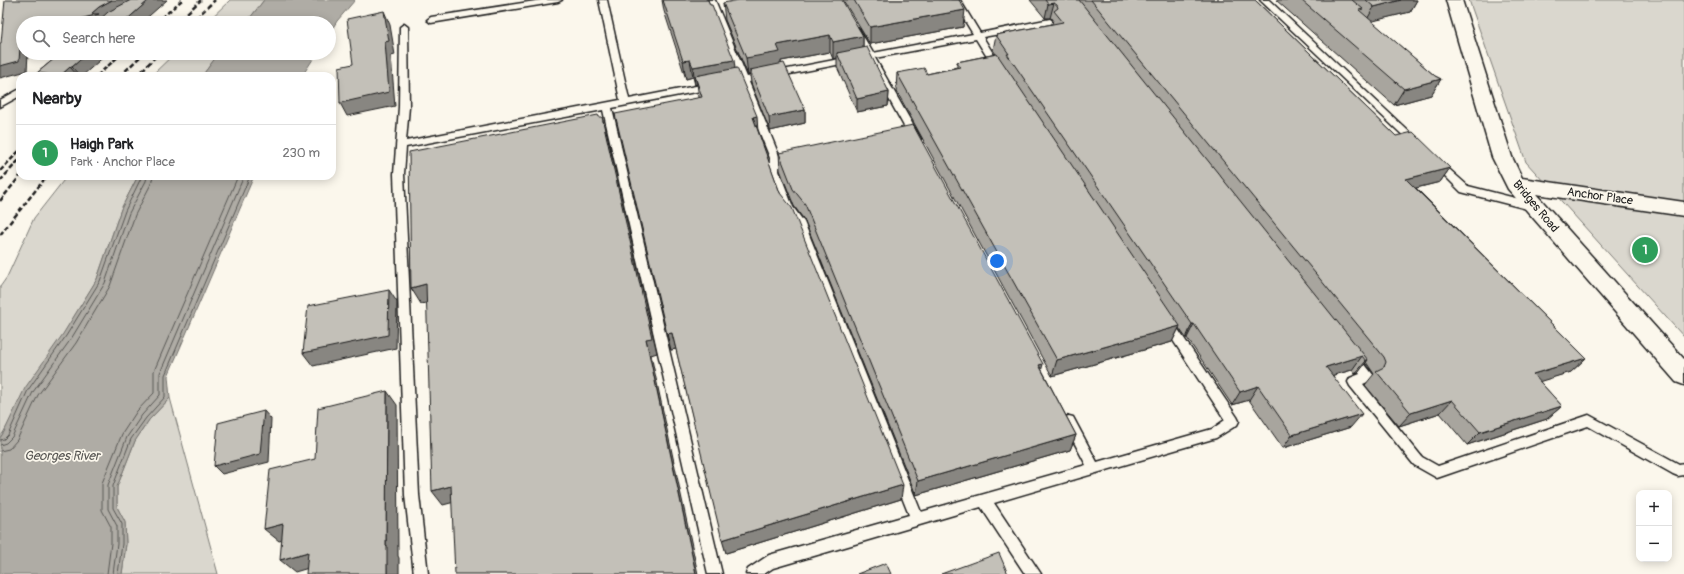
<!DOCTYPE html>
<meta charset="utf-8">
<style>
body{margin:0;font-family:Pangolin,sans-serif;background:#f2f2f2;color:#202124}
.controls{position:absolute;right:12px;bottom:12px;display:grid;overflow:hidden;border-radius:8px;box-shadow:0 2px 10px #0003}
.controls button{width:36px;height:36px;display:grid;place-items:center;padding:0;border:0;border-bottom:1px solid #e0e0e0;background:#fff;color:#202124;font:20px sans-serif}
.you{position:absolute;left:997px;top:261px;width:14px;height:14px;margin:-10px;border:3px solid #fff;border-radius:50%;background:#1a73e8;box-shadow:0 0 0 6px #1a73e833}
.badge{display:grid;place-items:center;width:26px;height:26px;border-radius:50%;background:#c8321e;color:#fff;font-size:13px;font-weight:700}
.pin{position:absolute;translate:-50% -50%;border:2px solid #fff;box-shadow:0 1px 4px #0006}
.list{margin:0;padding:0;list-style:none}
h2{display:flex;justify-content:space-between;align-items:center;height:52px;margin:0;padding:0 16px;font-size:17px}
h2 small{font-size:13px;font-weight:400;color:#757577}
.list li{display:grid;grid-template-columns:26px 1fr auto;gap:12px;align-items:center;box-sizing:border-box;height:56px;padding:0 16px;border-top:1px solid #e0e0e0}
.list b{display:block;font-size:15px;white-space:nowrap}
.list p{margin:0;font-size:13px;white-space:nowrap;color:#757577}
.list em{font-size:13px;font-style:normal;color:#757577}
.icon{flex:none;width:22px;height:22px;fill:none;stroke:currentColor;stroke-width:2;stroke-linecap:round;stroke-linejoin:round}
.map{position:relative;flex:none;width:1684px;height:574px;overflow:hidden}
.search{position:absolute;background:#fff;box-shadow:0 2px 10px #0003;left:16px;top:16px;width:320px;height:44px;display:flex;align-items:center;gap:10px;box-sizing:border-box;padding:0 14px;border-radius:22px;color:#757577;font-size:15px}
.panel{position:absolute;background:#fff;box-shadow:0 2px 10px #0003;left:16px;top:72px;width:320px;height:108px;border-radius:12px}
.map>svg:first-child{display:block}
.green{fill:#dad7ce;stroke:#7b7a75}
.water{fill:#afaca5;stroke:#74726e}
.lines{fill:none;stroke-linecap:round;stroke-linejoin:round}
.shore{stroke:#575653;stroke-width:1}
.service-casing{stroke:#1c1c1c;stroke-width:3}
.minor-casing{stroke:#1c1c1c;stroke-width:3}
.service{fill:#fbf7ec;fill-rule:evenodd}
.minor{fill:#fbf7ec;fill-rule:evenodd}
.rail{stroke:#1c1c1c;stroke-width:2.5;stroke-dasharray:5 2.5;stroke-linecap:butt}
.wall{fill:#a8a59e;stroke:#1c1c1c}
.shaded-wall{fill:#888681;stroke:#1c1c1c}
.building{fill:#c3c0b8;stroke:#1c1c1c}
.labels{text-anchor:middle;stroke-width:3.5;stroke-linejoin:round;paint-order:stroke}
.street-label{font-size:12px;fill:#1c1c1c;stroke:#fbf7ec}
.water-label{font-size:13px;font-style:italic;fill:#575653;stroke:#fbf7ec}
</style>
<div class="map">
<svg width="1684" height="574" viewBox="0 0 1684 574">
<rect width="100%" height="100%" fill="#fbf7ec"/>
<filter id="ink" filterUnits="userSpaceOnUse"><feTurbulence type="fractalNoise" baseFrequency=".025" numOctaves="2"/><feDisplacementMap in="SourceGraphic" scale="8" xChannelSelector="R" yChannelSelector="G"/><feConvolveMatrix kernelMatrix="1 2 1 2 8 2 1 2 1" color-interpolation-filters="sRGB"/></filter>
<g filter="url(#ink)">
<g class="green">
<path d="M230 0H264L246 23H206Z"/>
<path d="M1469 0H1684V337L1526 162Z"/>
<path d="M175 53H219L202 76H151Z"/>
<path d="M67 176H138L121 209 97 279 0 438V287L7 277 34 218Z"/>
<path d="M170 398 218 574H122L126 544 125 523 117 507V487L135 441 149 420Z"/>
</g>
<g class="water">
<path d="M264 0H355L337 21 329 34V23H246Z"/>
<path d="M219 53H317L302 76H202Z"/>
<path d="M138 176H254L168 376 170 398 149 420 135 441 117 487V507L125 522 126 544 122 574H0V438L4 432 25 388 63 334 97 279 121 209Z"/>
</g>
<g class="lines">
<g class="shore">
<path d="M0 440 4 439 8 435 28 390 66 336 100 281 125 211 142 176"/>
<path d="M0 445 6 443 12 437 33 392 71 339 105 283 129 213 146 181 147 176"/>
<path d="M0 451 9 449 17 440 38 395 76 343 110 286 135 215 151 184 153 176"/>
<path d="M107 574 111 543V527L102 510V483L122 434 137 411 154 393V371L238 176"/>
<path d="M113 574 117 544V526L108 509V485L127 437 142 415 160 395V373L244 176"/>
<path d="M118 574 122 544V524L113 508V486L131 439 146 418 165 397V375L250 176"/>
</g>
<defs>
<g id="service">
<path d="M542 0H562L558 2 431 23 427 20 431 17Z"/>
<path d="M599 0H607L629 99 711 83 716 86 711 89 612 108 722 574H708L603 110 406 147 404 174 419 495 428 574H414L405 495 394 174 399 107 400 27 404 24 408 27 409 107 406 141 620 100Z"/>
<path d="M707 0H715L747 77 865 54 851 29 855 26 859 29 873 53 973 34 952 0H960L980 33 1050 19 1054 22 1050 25 983 37 1002 68 998 71 995 70 976 39 875 58 921 139 916 142 911 139 867 59 749 82 780 158 779 171 793 207 804 222 921 512 1086 465 1063 421 1065 417 1069 416 1073 417 1097 462 1212 429 1225 420 1163 325 1161 322 1163 319 1167 317 1171 319 1237 417 1239 421 1237 425 1216 438 994 503 1041 574H1025L981 507 773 568 764 574H746L748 569 769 555 909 515 794 224 783 209 769 171 770 158 740 84 728 86 723 83 725 81 738 78Z"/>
<path d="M1260 0H1269L1420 142 1422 144 1420 146H1414Z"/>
<path d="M20 89V96L0 107V100Z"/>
<path d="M1437 160 1440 161 1468 186 1535 203 1539 204 1540 207 1539 210 1535 211 1461 192 1432 163Z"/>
<path d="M1352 351 1356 353 1374 376 1372 380 1363 384 1422 457 1438 466 1589 415 1679 464 1684 463V475L1678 476 1673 474 1588 426 1437 478 1414 465 1350 386 1348 382 1350 378 1360 374 1346 356 1348 353Z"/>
</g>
<path id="minor" d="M1446 0H1462L1512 157 1522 178 1684 202V216L1536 194 1684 359V385L1676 382 1508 189 1492 157Z"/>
</defs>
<use href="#service" class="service-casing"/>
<use href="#minor" class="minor-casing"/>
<use href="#service" class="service"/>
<use href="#minor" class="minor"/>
<g class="rail">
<path d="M156 23 182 0"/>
<path d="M176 23 201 0"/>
<path d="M191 23 215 0"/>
<path d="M97 76 122 53"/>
<path d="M120 76 144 53"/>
<path d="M137 76 159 53"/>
<path d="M0 171 20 150"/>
<path d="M0 181 20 159"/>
<path d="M0 201 20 176"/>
<path d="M0 235 47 176"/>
</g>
</g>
<g class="wall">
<path d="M662 0H708L735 69 780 193 901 499 726 553 676 349 671 350 667 334 699 97 697 84 695 85 693 77 686 79 664 11Z"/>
<path d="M843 0H959L963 27 870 44Z"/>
<path d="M1030 0H1255L1396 136 1450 168 1440 182 1416 188 1586 358 1571 372 1539 381 1562 406 1547 419 1467 445 1440 413 1399 426 1365 385 1374 374 1366 362 1358 373 1355 374 1352 370 1333 375 1351 427 1283 448 1249 400 1232 405 1187 338H1186L1179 328 1172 342 1052 376 896 90 897 73 927 74 957 67V62L996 54 993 50 996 35 1052 24 1053 19 1050 18H1045Z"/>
<path d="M1276 0H1417L1410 12 1371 21 1435 76 1441 79 1431 95 1394 105Z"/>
<path d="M723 3 863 36V48L889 92 888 106 857 112 837 67V58L833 59 830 52 781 61V64L805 110V123L770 131 751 83 750 75H748L725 20Z"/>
<path d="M61 53 82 76H40L37 73Z"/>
<path d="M779 153 1042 370 1076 435 1070 450 916 495 805 221 794 206 780 170Z"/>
</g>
<g class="shaded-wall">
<path d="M112 0H138L105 23H64L92 13 99 7Z"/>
<path d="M149 0H167L141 23H123Z"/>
<path d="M1401 0H1417L1410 12 1365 23 1374 7Z"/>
<path d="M1054 3 1050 18H1045L1048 4Z"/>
<path d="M965 10 963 27 870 44V27Z"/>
<path d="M384 11 390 25 395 55 391 56 395 106 347 116 340 103Z"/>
<path d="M23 33V53H28L27 71 0 78V66L21 34Z"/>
<path d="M830 35V52L781 61V69L750 70V75H748L746 58 777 45Z"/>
<path d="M863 36V53H837V58L833 59V42Z"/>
<path d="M88 53H108L82 76H80L72 67Z"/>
<path d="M690 60 693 77 686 79 683 61Z"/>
<path d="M734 60 736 77 695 76 697 84 695 85 693 67Z"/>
<path d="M70 67 78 76H60Z"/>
<path d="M1441 79 1431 95 1394 105 1404 89Z"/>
<path d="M889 92 888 106 857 112V99Z"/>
<path d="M805 110V123L770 131 769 117Z"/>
<path d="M757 116 758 133 753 117Z"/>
<path d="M602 117 607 134 657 353 651 355 698 574H696L646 339Z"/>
<path d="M1450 168 1440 182 1396 193 1406 179Z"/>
<path d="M426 284 436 301 421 304 411 288Z"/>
<path d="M389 290 397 302 396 348 313 366 303 353Z"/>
<path d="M1192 324H1194L1187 338H1186Z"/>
<path d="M1180 326 1172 342 1052 376 1057 360Z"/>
<path d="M672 333 676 349 671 350 667 334Z"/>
<path d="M1362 356 1352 370 1316 380 1326 367Z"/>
<path d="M1586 358 1571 372 1519 388 1533 374Z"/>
<path d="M1368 360 1358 373 1355 374 1366 361Z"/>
<path d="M1043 364 1039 380V365Z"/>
<path d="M1258 386 1249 400 1232 405 1240 392Z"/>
<path d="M387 391 397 405 398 556 399 558V574H387L386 546Z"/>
<path d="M1452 400 1440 413 1399 426 1411 413Z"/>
<path d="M1562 406 1547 419 1467 445 1480 432Z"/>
<path d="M264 411 271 419 269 462 222 474 214 466Z"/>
<path d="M1362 414 1351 427 1283 448 1292 435Z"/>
<path d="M1076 435 1070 450 916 495 918 481Z"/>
<path d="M903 485 901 499 726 553 722 540Z"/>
<path d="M451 486 462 500 443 505 432 491Z"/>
<path d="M283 524 297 537 279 541 264 529Z"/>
<path d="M308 552 322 564 295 572 280 560Z"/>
</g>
<g class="building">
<path d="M5 0H112L99 7 92 13 94 14H99L64 23H23V33L21 34 19 61 0 66V43H1Z"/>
<path d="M131 0H149L123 23H96L108 12Z"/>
<path d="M663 0H708L710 5H712L734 60 693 67 690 60 683 61Z"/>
<path d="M739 0H842L863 36 833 42 830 35 777 45 780 52 746 58 723 3Z"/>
<path d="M854 0H959L965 10 870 27Z"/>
<path d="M1045 0H1079L1368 360 1366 361 1362 356 1326 367 1362 414 1292 435 1258 386 1240 392 1194 324H1192L1007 54H1009L996 35 1063 22 1054 11 1058 8 1057 5 1054 3 1048 4Z"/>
<path d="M1091 0H1255L1396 136 1413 132 1450 168 1406 179 1586 358 1533 374 1562 406 1480 432 1452 400 1411 413 1376 371 1384 367 1386 362 1384 357Z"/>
<path d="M1301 0H1352L1363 9 1359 10 1435 76 1441 79 1404 89Z"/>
<path d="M1366 0H1401L1374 7Z"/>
<path d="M384 11 389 41 385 42 389 92 340 103 339 67 353 64 347 19Z"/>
<path d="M867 47 889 92 857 99 837 53Z"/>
<path d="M61 53H88L72 67H70L60 76 37 73Z"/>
<path d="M997 54 1180 326 1057 360 897 73 924 68 927 74 960 67 957 62Z"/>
<path d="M784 63 805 110 769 117 750 70Z"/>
<path d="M737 68 757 116 753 117 780 193 792 208 903 485 722 540 672 333 667 334 615 114 702 97 695 76Z"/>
<path d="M598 115 599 117H602L652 338 646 339 696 574H455L451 486 432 491 426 284 411 288 409 152Z"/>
<path d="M913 125 1043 364 1039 365 1076 435 918 481 805 204 793 189 779 153Z"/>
<path d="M389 290 388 335 303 353 308 306Z"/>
<path d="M387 391 386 546 387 545V574H306L308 552 280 560 283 524 264 529 270 470 315 459 318 408Z"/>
<path d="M264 411 260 454 214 466 218 423Z"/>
<path d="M999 553 1008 574H941Z"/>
<path d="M886 563 891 574H857Z"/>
</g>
</g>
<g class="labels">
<g class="street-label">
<text transform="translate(1600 196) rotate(8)" y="4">Anchor Place</text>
<text transform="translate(1536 206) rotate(50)" y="4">Bridges Road</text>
</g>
<g class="water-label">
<text x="62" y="460">Georges River</text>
</g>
</g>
</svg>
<div class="controls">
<button>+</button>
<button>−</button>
</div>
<div class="you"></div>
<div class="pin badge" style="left:1645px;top:250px;background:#2e9e5b">1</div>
<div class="search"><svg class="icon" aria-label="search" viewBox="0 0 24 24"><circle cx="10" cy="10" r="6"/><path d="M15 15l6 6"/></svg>Search here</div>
<section class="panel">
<h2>Nearby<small></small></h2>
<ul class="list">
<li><span class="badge" style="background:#2e9e5b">1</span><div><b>Haigh Park</b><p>Park · Anchor Place</p></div><em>230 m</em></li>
</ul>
</section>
</div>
